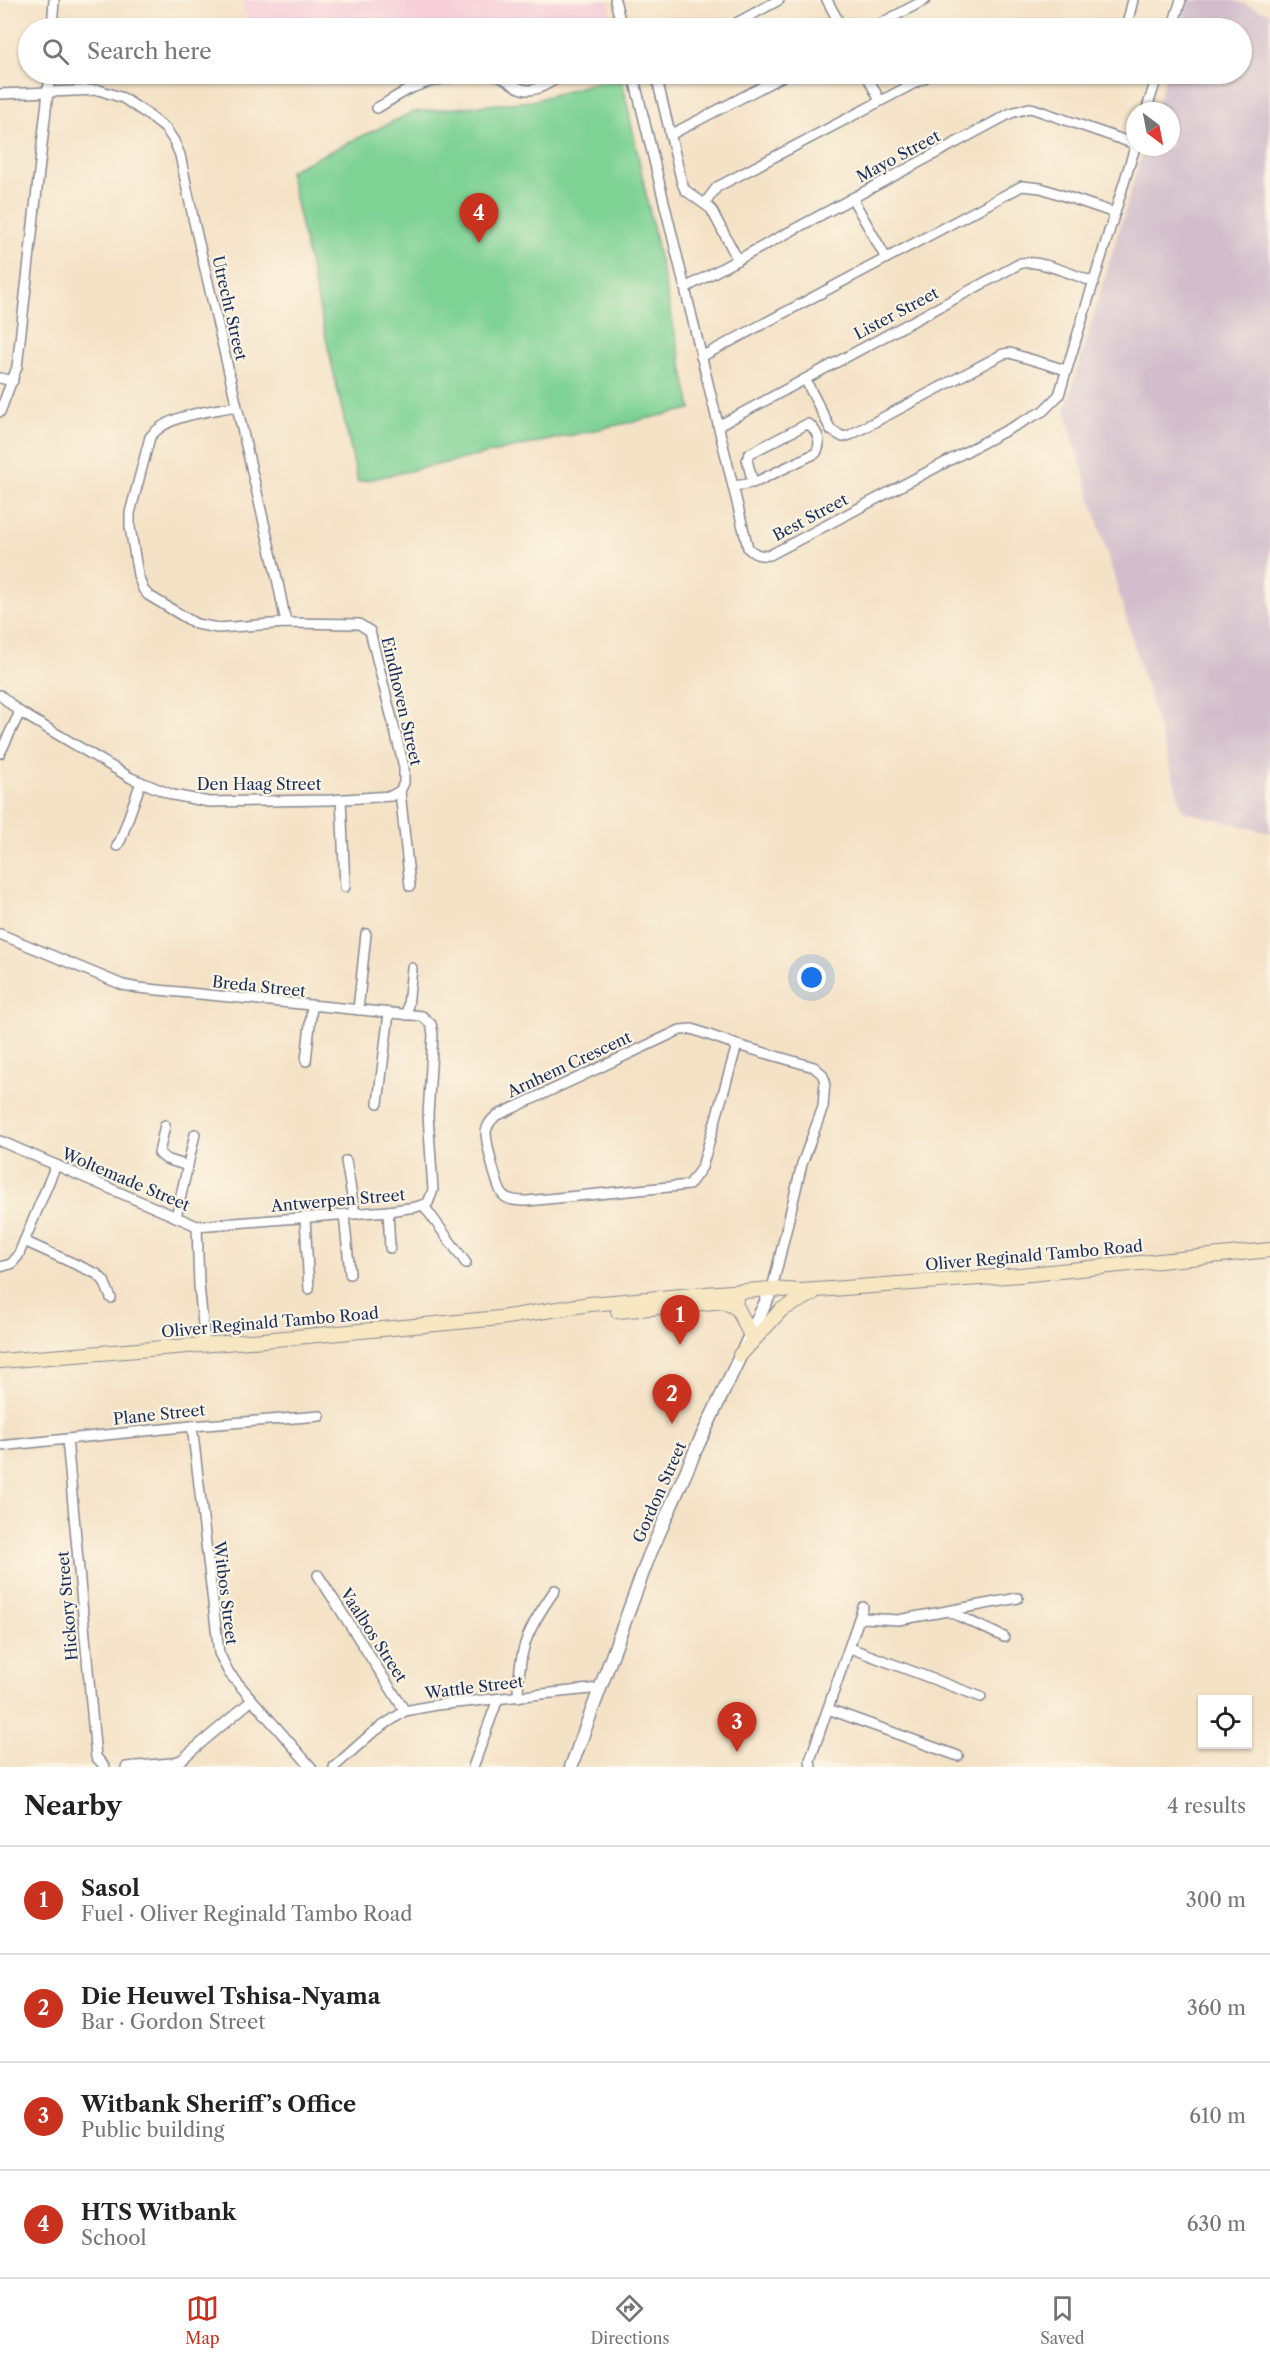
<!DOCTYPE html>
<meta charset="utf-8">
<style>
body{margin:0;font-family:"Libre Caslon Text",serif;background:#f2f2f2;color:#222}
.controls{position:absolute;right:18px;bottom:18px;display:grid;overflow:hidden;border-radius:0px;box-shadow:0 2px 4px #0004}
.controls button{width:54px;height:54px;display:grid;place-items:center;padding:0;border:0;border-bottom:2px solid #e0e0e0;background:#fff;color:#222;font:30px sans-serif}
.compass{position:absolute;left:1126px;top:102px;width:54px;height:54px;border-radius:50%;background:#fff;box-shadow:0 2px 4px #0004;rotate:148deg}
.you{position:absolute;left:812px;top:978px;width:21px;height:21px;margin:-15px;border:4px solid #fff;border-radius:50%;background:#1a73e8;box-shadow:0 0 0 9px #1a73e833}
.badge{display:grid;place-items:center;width:39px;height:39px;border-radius:50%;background:#c8321e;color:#fff;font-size:20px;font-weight:700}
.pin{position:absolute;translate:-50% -50px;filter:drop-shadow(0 2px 3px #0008)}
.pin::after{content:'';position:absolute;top:32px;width:21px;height:18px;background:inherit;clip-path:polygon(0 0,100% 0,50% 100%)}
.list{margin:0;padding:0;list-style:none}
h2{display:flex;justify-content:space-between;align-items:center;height:78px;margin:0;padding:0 24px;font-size:26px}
h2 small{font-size:20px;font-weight:400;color:#767676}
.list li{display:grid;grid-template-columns:39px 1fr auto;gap:18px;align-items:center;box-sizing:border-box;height:108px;padding:0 24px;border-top:2px solid #e0e0e0}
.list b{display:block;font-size:22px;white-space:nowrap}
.list p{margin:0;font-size:20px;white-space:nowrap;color:#767676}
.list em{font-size:20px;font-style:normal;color:#767676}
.icon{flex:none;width:33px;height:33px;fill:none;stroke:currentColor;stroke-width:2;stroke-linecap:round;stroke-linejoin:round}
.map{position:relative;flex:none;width:1270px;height:1767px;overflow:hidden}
.search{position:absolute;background:#fff;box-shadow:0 2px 4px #0004;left:18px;right:18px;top:18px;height:66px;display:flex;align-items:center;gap:15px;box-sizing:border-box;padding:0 21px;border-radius:33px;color:#767676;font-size:22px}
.sheet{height:510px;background:#fff}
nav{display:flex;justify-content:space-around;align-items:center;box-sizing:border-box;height:84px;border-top:2px solid #e0e0e0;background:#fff;font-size:16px;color:#767676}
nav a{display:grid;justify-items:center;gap:3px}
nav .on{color:#c8321e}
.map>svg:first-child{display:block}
.built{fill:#f6cfd9}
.industrial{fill:#d1bdcb}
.green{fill:#7ed294;stroke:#4c8079;stroke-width:1.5}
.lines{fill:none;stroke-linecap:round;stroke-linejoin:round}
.minor-casing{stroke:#888892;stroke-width:12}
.tertiary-casing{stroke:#888892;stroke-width:15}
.secondary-casing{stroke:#888892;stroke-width:16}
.minor{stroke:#fff;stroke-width:9}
.tertiary{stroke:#fff;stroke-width:12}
.secondary{stroke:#f7e8c3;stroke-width:14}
.labels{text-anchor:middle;stroke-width:4.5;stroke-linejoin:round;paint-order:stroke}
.street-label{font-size:16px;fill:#1b2f5e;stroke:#fcf5e5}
</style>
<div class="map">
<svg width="1270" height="1767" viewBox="0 0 1270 1767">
<rect width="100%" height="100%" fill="#fcf5e5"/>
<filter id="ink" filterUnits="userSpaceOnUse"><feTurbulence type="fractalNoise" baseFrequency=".0167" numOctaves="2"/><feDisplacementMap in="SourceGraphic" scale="12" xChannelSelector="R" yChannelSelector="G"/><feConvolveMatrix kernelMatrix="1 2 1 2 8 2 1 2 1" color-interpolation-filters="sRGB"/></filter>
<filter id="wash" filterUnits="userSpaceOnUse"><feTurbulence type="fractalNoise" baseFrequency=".008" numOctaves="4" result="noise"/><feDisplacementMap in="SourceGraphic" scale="24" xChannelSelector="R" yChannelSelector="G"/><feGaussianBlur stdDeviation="1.35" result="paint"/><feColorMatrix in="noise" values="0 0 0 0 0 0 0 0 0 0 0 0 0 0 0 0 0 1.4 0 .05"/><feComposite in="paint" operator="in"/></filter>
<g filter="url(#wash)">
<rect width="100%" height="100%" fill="#f4e2c6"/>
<path class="built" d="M242 0H608L614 28H249Z"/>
<path class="industrial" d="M1188 0H1233L1270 13V833L1183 811 1065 410 1144 147H1171V111H1155L1166 74H1242V28H1180Z"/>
<path class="green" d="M621 75 691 409 358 482 289 171 413 112 532 101Z"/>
</g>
<g filter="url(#ink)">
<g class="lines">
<defs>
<g id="minor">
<path d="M615 0 622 28"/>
<path d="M827 0 842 28"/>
<path d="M52 28 54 0"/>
<path d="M727 28 779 0"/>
<path d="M872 28 925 0"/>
<path d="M1126 28 1133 0"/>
<path d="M1172 28 1181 0"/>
<path d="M633 74 748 548C755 555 760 556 770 555L1043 411 1059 395 1135 147"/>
<path d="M658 74 657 79 682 183 685 190 711 209 738 260"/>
<path d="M866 74 880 101"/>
<path d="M0 94 99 90 123 98 147 114 166 129 174 141 180 155 194 222 278 583 286 623"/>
<path d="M377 108C389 101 401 93 414 87 433 79 472 73 493 75 504 76 508 82 517 87 534 96 550 82 564 74"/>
<path d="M1146 111 1158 74"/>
<path d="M670 135 787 74"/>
<path d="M852 198 886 258"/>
<path d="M706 204 708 199 717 187 932 74"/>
<path d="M685 288 1011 113 1029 108 1034 109 1135 144"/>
<path d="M701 357 1022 186 1041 188 1115 213"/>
<path d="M0 378 13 381"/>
<path d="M805 379 831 430 843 437 850 435 1003 354 1010 353 1066 370"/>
<path d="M236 406C208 412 168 414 150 437L130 513V527L138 575 143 589 148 595 196 624 218 628 286 623 359 624 370 631 404 767V783L400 791 410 886"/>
<path d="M0 412 17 367 50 74"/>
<path d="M718 426 1021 263C1040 259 1075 276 1094 282"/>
<path d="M733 486C742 485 750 484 758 481L816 453C822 443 818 433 810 425L807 424 749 454 747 460 753 483"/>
<path d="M0 695 20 712 131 778 173 795 209 802 330 800 391 796 400 791"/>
<path d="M0 753 20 712"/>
<path d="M341 799 345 887"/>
<path d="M117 846 121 839 141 782"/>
<path d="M0 934 123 985 138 988 422 1016 431 1024 433 1034 428 1115 433 1190 428 1203 416 1207 388 1211 197 1226"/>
<path d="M358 1010 366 934"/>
<path d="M407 1015 412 968"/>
<path d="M737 1045 702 1167 689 1185 527 1201C520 1201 510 1201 504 1196 497 1190 486 1142 486 1132 487 1126 491 1120 496 1116L680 1030 692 1029 737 1045 814 1067 822 1074 825 1081 823 1107 802 1164 772 1289"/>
<path d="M306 1061 312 1006"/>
<path d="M378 1103 389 1013"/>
<path d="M165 1125 159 1153 166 1159 188 1166"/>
<path d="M0 1141 197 1226 199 1285 205 1344"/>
<path d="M346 1161 355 1214"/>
<path d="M424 1206 466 1263"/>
<path d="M388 1211 390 1248"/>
<path d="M344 1215 350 1274"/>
<path d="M176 1217 195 1134"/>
<path d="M305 1218 309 1289"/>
<path d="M24 1241 97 1274 104 1281 111 1298"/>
<path d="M0 1267 11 1264 18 1256 56 1165"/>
<path d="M192 1426 219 1653 229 1673 311 1767"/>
<path d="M67 1439 96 1757 105 1767"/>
<path d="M0 1446 192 1426 320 1416"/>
<path d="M318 1575 405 1711"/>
<path d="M948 1611 1004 1637"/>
<path d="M859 1619 865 1618 898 1620 1018 1598"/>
<path d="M850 1648 981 1697"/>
<path d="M518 1697C519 1647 527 1630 555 1590"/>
<path d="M828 1709 958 1756"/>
<path d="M126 1767 171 1763 181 1760 251 1701"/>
<path d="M334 1767 372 1733 405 1711 436 1705 600 1688"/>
<path d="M473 1767 498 1699"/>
<path d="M811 1767 810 1760 863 1607"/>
</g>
<path id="tertiary" d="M571 1767 649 1556 697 1447 772 1289"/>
<g id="secondary">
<path d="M723 1301 738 1309 750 1334"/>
<path d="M618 1311 736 1300"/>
<path d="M740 1355 781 1310 812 1294"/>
<path d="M0 1361 264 1340 500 1318 590 1304 705 1294 772 1289 800 1291 831 1289 1020 1275 1270 1250"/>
</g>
</defs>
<use href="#minor" class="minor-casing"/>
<use href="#tertiary" class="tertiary-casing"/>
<use href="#secondary" class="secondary-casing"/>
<use href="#minor" class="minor"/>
<use href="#tertiary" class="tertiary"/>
<use href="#secondary" class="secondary"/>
</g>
</g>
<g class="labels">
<g class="street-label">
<text transform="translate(898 156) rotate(-28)" y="6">Mayo Street</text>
<text transform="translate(230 308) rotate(77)" y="6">Utrecht Street</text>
<text transform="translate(896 313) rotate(-28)" y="6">Lister Street</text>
<text transform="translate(810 517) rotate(-28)" y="6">Best Street</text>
<text transform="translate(402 701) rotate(77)" y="6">Eindhoven Street</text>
<text x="259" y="790">Den Haag Street</text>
<text transform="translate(259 986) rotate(6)" y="6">Breda Street</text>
<text transform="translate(569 1064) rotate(-25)" y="6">Arnhem Crescent</text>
<text transform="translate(126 1179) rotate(23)" y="6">Woltemade Street</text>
<text transform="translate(338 1200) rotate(-5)" y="6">Antwerpen Street</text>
<text transform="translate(1034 1255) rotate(-5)" y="6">Oliver Reginald Tambo Road</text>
<text transform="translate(270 1322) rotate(-5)" y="6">Oliver Reginald Tambo Road</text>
<text transform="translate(159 1414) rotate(-6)" y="6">Plane Street</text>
<text transform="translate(659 1492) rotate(-66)" y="6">Gordon Street</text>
<text transform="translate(226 1593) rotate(83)" y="6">Witbos Street</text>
<text transform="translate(67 1606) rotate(-95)" y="6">Hickory Street</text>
<text transform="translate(374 1635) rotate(57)" y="6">Vaalbos Street</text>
<text transform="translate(474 1687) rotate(-7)" y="6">Wattle Street</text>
</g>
</g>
</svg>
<div class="controls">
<button><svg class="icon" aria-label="locate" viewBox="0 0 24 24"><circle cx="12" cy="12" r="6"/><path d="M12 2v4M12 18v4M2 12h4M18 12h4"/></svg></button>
</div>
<svg class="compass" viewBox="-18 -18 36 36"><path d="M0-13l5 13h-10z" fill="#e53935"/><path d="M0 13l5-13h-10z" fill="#767676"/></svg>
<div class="you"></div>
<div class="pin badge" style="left:680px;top:1345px">1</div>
<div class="pin badge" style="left:672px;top:1424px">2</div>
<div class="pin badge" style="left:737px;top:1752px">3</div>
<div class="pin badge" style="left:479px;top:243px">4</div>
<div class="search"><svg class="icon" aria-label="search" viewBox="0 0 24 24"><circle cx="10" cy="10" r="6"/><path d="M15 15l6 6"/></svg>Search here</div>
</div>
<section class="sheet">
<h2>Nearby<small>4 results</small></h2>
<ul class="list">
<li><span class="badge">1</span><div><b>Sasol</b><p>Fuel · Oliver Reginald Tambo Road</p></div><em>300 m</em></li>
<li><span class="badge">2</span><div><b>Die Heuwel Tshisa-Nyama</b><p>Bar · Gordon Street</p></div><em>360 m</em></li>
<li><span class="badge">3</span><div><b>Witbank Sheriff’s Office</b><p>Public building</p></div><em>610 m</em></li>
<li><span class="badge">4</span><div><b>HTS Witbank</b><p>School</p></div><em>630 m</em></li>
</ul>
</section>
<nav>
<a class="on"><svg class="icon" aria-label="map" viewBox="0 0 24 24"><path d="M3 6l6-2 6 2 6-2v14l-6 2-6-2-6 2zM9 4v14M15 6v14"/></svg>Map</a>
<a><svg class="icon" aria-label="directions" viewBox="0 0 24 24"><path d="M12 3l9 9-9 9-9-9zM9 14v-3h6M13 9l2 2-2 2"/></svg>Directions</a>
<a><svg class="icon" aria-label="saved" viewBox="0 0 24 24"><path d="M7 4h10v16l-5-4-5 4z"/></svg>Saved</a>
</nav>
